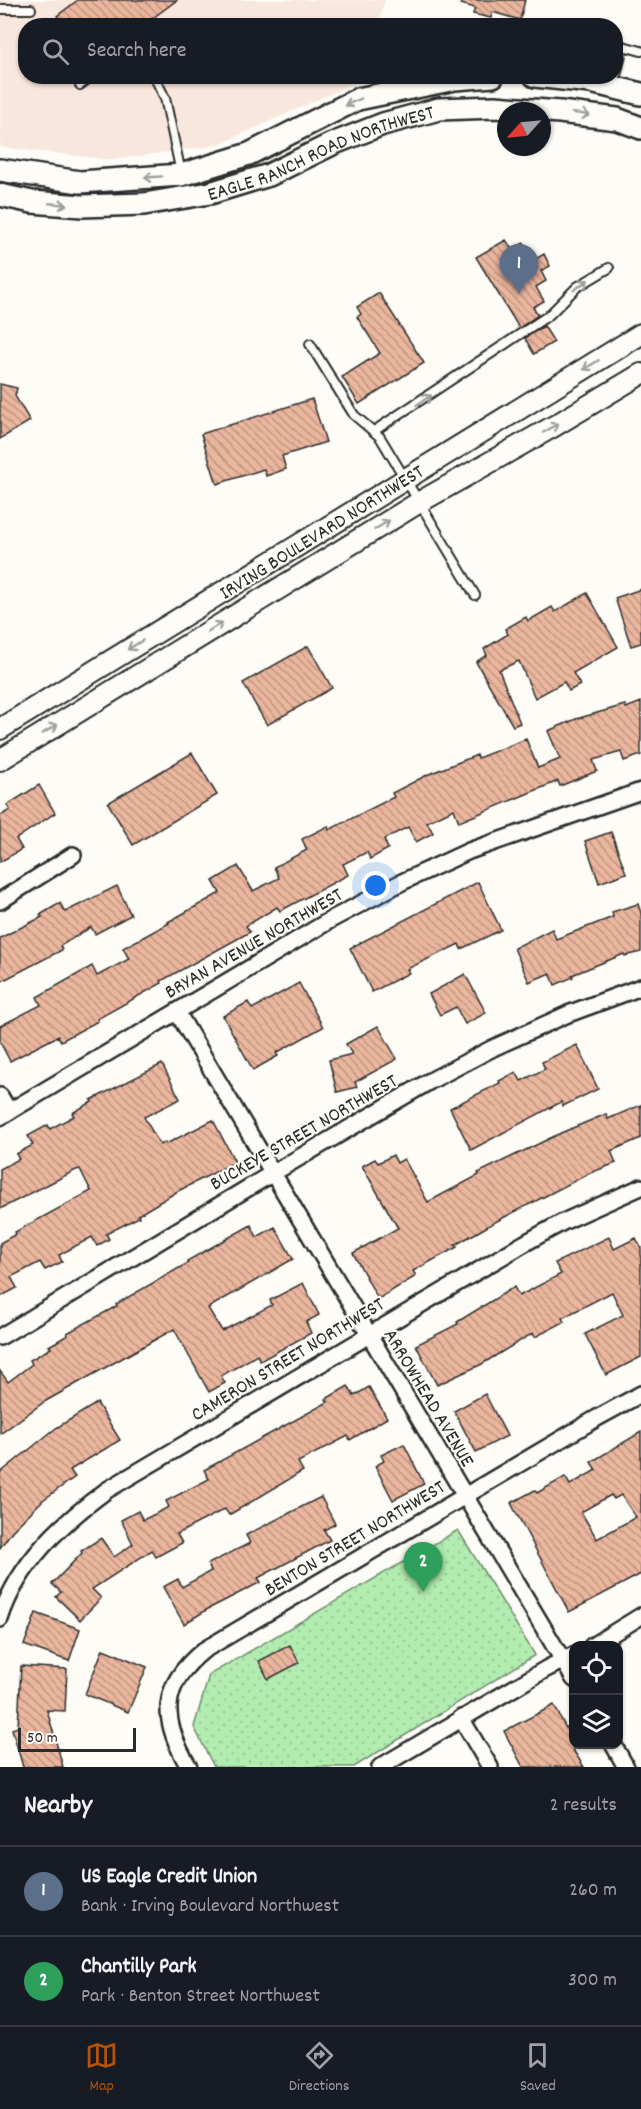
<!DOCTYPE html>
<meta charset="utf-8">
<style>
body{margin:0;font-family:Dekko,sans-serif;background:#242831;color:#f1f3f6}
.controls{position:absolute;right:18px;bottom:18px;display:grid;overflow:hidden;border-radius:12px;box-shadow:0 2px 4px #0004}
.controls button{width:54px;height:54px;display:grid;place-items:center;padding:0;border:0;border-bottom:2px solid #363941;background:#171b24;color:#f1f3f6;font:30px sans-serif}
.compass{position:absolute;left:497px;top:102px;width:54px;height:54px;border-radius:50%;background:#171b24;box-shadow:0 2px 4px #0004;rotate:243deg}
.scale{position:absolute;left:18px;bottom:15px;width:118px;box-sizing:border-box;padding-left:6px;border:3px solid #2b2b2b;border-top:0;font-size:16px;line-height:21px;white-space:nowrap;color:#2b2b2b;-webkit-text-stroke:4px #fdfcf7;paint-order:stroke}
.you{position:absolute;left:376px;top:886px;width:21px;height:21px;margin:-15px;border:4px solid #fff;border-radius:50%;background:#1a73e8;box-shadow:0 0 0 9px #1a73e833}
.badge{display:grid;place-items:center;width:39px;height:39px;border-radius:50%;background:#b45309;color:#fff;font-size:20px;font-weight:700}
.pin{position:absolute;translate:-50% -50px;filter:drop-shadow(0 2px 3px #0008)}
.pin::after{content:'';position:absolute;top:32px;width:21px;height:18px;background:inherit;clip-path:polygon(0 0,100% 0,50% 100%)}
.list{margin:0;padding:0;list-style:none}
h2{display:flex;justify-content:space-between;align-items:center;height:78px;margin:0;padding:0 24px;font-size:26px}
h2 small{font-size:20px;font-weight:400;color:#9ea1a6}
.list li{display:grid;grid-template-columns:39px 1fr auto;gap:18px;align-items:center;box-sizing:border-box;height:90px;padding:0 24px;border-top:2px solid #363941}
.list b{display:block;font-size:22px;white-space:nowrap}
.list p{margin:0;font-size:20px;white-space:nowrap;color:#9ea1a6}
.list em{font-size:20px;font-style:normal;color:#9ea1a6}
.icon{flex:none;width:33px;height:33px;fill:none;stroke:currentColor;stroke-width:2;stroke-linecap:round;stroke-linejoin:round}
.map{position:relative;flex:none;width:641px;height:1767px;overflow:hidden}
.search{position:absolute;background:#171b24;box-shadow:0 2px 4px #0004;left:18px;right:18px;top:18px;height:66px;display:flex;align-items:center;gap:15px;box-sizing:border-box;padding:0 21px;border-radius:24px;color:#9ea1a6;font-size:22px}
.sheet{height:258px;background:#171b24}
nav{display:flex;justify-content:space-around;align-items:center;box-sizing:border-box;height:84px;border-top:2px solid #363941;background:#171b24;font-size:16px;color:#9ea1a6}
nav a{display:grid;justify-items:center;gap:3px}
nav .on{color:#b45309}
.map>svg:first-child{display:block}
.built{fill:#f8e7dc}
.park{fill:url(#park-dots);stroke:#6e8c6e;stroke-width:1.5}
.building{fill:url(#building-back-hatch);stroke:#2b2b2b;stroke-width:1.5;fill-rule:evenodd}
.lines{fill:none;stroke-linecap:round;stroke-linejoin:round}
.service-casing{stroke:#2b2b2b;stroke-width:12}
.minor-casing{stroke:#2b2b2b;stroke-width:20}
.tertiary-casing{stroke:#2b2b2b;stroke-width:24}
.secondary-casing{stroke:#2b2b2b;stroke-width:26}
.service{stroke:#fdfcf7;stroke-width:8}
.minor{stroke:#fdfcf7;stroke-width:15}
.tertiary{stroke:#fdfcf7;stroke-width:20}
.secondary{stroke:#fdfcf7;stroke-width:21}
.oneway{stroke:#9e9e9b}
.labels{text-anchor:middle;stroke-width:4.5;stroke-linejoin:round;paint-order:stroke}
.street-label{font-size:20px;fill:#2b2b2b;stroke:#fdfcf7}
</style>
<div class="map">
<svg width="641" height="1767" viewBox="0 0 641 1767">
<defs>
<pattern id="park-dots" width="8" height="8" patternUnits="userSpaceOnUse" patternTransform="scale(1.5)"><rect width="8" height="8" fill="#b2ecb0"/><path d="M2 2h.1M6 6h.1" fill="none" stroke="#99cb98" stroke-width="1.8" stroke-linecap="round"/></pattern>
<pattern id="building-back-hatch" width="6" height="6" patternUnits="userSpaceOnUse" patternTransform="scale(1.5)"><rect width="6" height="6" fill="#ebb69e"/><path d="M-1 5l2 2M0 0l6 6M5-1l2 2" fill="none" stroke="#bf9481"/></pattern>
</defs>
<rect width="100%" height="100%" fill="#fdfcf7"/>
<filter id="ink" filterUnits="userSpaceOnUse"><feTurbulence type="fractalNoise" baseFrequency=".0167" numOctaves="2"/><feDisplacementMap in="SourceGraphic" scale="12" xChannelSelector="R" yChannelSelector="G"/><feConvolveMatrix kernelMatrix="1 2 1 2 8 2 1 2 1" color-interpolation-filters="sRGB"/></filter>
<g filter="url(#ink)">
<path class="built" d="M0 0H385L378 25 26 26V76L362 77 361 80 218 145 112 160 0 147Z"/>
<path class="park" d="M458 1530 535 1655 354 1767H214L194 1727 209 1675Z"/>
<g class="building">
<path d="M78 0H177L142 26H64L57 16Z"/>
<path d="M462 0H525L520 20 492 12 491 18 473 14 475 8 461 4Z"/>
<path d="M506 240 512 249 524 243 534 260 544 254 550 266 541 271 546 281 536 287 544 301 533 307 538 315 519 328 476 257Z"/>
<path d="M379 293 424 363 359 404 342 377 380 353 357 317 361 314 357 307Z"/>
<path d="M544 326 554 342 534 354 525 338Z"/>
<path d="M0 384 17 388 15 396 30 421 0 439Z"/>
<path d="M312 399 326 442 282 456 286 469 266 476 264 469 217 484 201 434Z"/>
<path d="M641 589V643L631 646 615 598Z"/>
<path d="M587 593 618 647 573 673 580 685 569 691 564 682 535 698 519 661 499 670 520 723 513 726 476 662 487 655 484 649 508 634 505 629 526 617 528 621 552 607 555 612Z"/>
<path d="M308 646 332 688 267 725 243 683Z"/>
<path d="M641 702V755L624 761 621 752 593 760 597 771 560 786 558 781 459 822 454 809 427 822 433 833 416 842 408 827 384 839 388 849 370 859 367 852 343 864 348 875 280 911 277 907 246 926 250 932 161 981 162 983 97 1019 98 1021 61 1041 58 1036 10 1061 0 1042V1026L41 1005 37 997 92 966 97 976 129 959 123 948 169 923 168 922 220 893 213 881 238 866 253 891 279 878 274 867 307 850 302 839 328 826 329 830 394 797 392 793 429 774 477 755 478 758 526 739 538 768 560 759 548 731 576 719 625 705 626 708Z"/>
<path d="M192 753 217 795 133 845 108 803Z"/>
<path d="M39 785 55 813 16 839 22 849 0 862V816L10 810 7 805Z"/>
<path d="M611 832 626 873 599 883 585 841Z"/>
<path d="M478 882 501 930 461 949 459 944 407 969 409 973 372 992 350 948Z"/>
<path d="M117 886 131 915 95 934 91 927 60 946 62 950 0 982V938L42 917 40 915 60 903 65 912Z"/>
<path d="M638 904 641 913V952L625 956 624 954 572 975 573 977 555 985 550 973 529 982 514 948 552 929 556 939 613 917 612 912Z"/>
<path d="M465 974 486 1013 465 1024 456 1007 440 1015 429 994Z"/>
<path d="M299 983 323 1027 276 1053 278 1056 253 1070 223 1016 248 1002 252 1009Z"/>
<path d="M378 1026 397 1059 355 1082 357 1087 337 1092 329 1060 352 1054 346 1044Z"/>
<path d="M577 1045 598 1089 563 1106 561 1102 471 1150 450 1108 500 1083 499 1081 516 1072 521 1081 545 1069 542 1062Z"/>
<path d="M162 1064 180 1099 144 1117 160 1145 165 1142 166 1144 213 1120 235 1162 178 1191 138 1215 139 1217 106 1234 109 1239 97 1246 92 1237 59 1255 62 1262 45 1270 40 1262 11 1277 17 1288 0 1297V1243L16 1234 15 1232 91 1191 80 1169 76 1170 0 1209V1169L19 1159 16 1154 33 1145 28 1136 48 1125 50 1129 74 1116 72 1113 92 1102 91 1100Z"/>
<path d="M641 1105V1138L611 1151 616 1163 590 1173 495 1222 455 1245 457 1247 413 1271 416 1276 378 1299 353 1253 398 1228 362 1166 375 1159 378 1163 393 1155 397 1163 404 1159 428 1202 479 1175 478 1173 563 1132 606 1114 608 1119Z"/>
<path d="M251 1225 257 1237 275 1227 293 1259 208 1308 222 1331 272 1305 270 1300 303 1283 319 1315 306 1322 311 1333 260 1361 257 1355 221 1376 225 1383 209 1392 174 1329 44 1402 0 1434V1371L8 1382 32 1364 30 1360 51 1348 49 1346 68 1335 67 1333 117 1306 116 1304 188 1263 187 1261Z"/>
<path d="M609 1237 614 1249 636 1238 641 1248V1357L606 1375 585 1334 623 1315 612 1292 562 1318 564 1322 535 1337 533 1333 482 1364 437 1385 416 1345 458 1324 457 1322 514 1287 519 1296 561 1274 555 1263Z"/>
<path d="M348 1386 354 1396 369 1387 387 1418 350 1440 348 1436 298 1462 303 1471 229 1515 225 1509 177 1534 182 1543 156 1557 152 1550 92 1589 101 1598 80 1620 56 1597 61 1592 52 1584 82 1553 81 1551 101 1538 114 1557 133 1544 121 1520 138 1511 143 1520 169 1507 166 1501 209 1479 204 1470 328 1402 326 1399Z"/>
<path d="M485 1394 507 1436 476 1452 454 1411Z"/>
<path d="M97 1403 120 1440 70 1470 75 1477 43 1500 12 1531 0 1548V1473L56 1428Z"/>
<path d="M641 1432V1574L569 1612 511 1503 535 1490 537 1493 565 1477 570 1485 596 1470 591 1462ZM611 1495 614 1499 621 1495 636 1517 597 1539 581 1512Z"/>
<path d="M404 1444 424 1484 393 1500 375 1466 384 1461 381 1455Z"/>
<path d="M321 1497 335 1524 324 1530 330 1540 258 1578 261 1582 208 1609 184 1624 163 1587 178 1579 182 1587 211 1571 208 1564 250 1543 246 1535Z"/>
<path d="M36 1613 80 1629 69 1661 24 1645Z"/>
<path d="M290 1645 299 1663 268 1679 259 1661Z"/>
<path d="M103 1649 147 1667 128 1712 85 1694Z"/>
<path d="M21 1666 67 1669 65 1711 47 1710 63 1767H23L12 1729 18 1727Z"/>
<path d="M554 1705 573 1742V1750L584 1767H523L504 1731Z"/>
</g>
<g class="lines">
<defs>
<g id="service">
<path d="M0 9H31"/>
<path d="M154 76 165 98 181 173"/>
<path d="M616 76 623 46 641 51"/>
<path d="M80 85 92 76"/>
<path d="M310 344 354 415 380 437 475 595"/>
<path d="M374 431 549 315 577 287 609 268"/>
</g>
<g id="minor">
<path d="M0 901 73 855"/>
<path d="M177 1012 574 1679"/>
<path d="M0 1096 9 1111"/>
<path d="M0 1117 332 919 402 882 469 851 641 791"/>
<path d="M0 1337 273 1173 430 1081 493 1048 568 1014 641 987"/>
<path d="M0 1619C18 1563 62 1523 107 1490L525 1243 563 1222 641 1187"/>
<path d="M592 1646 641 1616"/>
<path d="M461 1718 490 1767"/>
<path d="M613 1744 626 1767"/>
<path d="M189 1767C161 1720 159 1686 204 1650L597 1418 641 1394"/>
<path d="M380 1767 546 1669 574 1655"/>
</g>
<g id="tertiary">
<path d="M0 729 641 334"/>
<path d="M0 760 418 503 556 425 641 374"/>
</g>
<g id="secondary">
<path d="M535 76 591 82 641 94"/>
<path d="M0 170 80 182 181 175 249 154 358 99 455 79 493 76"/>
<path id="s1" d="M0 195 32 202 82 206 144 204 210 193 269 175 332 144 383 124 439 109 495 107 560 112 617 119 641 128"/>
</g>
</defs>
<use href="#service" class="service-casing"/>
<use href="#minor" class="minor-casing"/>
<use href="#tertiary" class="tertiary-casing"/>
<use href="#secondary" class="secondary-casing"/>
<use href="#service" class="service"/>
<use href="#minor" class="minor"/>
<use href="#tertiary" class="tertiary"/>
<use href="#secondary" class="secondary"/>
</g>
<defs><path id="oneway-shaft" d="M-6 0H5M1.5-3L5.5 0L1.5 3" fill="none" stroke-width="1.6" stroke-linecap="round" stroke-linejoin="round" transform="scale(1.5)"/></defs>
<g class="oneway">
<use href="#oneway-shaft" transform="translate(353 102) rotate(157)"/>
<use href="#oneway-shaft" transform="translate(581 114) rotate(7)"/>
<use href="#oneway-shaft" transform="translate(153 177) rotate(176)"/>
<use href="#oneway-shaft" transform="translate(58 204) rotate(5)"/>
<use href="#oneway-shaft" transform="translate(581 285) rotate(-35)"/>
<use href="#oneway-shaft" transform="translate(591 365) rotate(148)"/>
<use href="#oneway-shaft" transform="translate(424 400) rotate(-33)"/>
<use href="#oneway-shaft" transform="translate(551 428) rotate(-30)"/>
<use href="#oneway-shaft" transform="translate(382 525) rotate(-32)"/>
<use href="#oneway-shaft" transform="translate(215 627) rotate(-32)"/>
<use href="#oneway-shaft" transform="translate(135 645) rotate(148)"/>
<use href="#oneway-shaft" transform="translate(50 729) rotate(-32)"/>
</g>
</g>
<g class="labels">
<g class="street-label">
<text dy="7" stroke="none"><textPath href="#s1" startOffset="330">EAGLE RANCH ROAD NORTHWEST</textPath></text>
<text transform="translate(321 531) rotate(-32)" y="7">IRVING BOULEVARD NORTHWEST</text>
<text transform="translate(253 942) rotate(-30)" y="7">BRYAN AVENUE NORTHWEST</text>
<text transform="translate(303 1131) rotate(-30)" y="7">BUCKEYE STREET NORTHWEST</text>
<text transform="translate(287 1358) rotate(-31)" y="7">CAMERON STREET NORTHWEST</text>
<text transform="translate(430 1397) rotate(59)" y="7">ARROWHEAD AVENUE</text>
<text transform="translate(354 1537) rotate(-31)" y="7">BENTON STREET NORTHWEST</text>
</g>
</g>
</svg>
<div class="controls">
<button><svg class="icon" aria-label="locate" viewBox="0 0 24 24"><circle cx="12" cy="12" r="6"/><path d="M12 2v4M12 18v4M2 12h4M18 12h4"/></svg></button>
<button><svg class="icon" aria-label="layers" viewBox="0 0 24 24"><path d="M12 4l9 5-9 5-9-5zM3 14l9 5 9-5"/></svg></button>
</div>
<svg class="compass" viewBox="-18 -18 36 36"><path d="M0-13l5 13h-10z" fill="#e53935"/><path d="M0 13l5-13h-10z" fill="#9ea1a6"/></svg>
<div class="scale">50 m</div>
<div class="you"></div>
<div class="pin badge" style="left:519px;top:294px;background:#5c6f8a">1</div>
<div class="pin badge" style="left:423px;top:1592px;background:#2e9e5b">2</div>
<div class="search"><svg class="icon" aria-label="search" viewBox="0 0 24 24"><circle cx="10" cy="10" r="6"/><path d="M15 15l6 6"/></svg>Search here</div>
</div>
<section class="sheet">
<h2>Nearby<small>2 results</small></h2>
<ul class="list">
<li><span class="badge" style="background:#5c6f8a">1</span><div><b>US Eagle Credit Union</b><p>Bank · Irving Boulevard Northwest</p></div><em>260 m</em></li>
<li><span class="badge" style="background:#2e9e5b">2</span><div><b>Chantilly Park</b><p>Park · Benton Street Northwest</p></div><em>300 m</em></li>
</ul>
</section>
<nav>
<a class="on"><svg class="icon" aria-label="map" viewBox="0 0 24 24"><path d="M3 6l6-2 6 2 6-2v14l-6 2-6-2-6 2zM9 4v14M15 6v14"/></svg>Map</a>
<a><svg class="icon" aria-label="directions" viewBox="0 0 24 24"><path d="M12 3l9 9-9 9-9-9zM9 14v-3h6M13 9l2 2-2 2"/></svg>Directions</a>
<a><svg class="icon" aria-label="saved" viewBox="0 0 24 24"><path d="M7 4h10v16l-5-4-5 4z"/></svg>Saved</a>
</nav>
